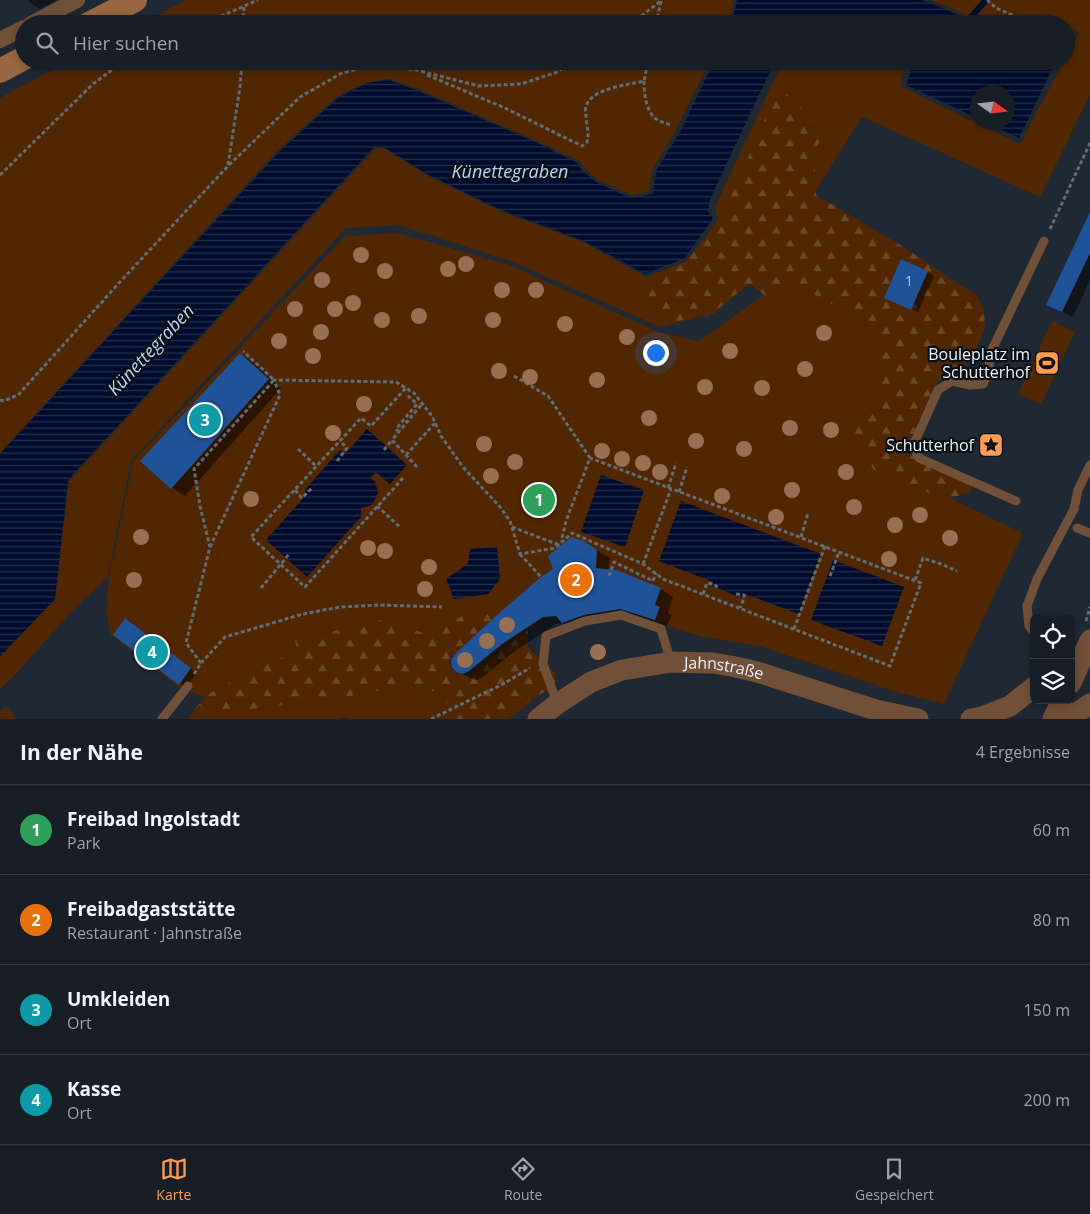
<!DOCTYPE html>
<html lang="de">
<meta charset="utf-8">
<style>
body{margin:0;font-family:"Open Sans",sans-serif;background:#20272e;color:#f1f3f6}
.controls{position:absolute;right:15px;bottom:15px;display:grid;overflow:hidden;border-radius:8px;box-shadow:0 2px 8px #0003}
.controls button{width:45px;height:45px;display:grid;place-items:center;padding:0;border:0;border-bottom:1px solid #363c43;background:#171e26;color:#f1f3f6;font:25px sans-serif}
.compass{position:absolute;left:970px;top:85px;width:45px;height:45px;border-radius:50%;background:#171e26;box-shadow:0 2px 8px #0003;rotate:104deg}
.you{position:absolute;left:655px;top:352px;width:18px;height:18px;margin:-12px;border:4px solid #fff;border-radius:50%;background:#1a73e8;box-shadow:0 0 0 8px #1a73e833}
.badge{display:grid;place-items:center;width:32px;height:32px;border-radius:50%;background:#fc9d53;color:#fff;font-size:16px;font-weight:700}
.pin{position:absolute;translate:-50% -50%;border:2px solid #fff;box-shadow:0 1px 5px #0006}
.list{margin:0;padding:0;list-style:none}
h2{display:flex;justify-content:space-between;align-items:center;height:65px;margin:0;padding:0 20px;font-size:21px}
h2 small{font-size:16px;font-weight:400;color:#9ea2a7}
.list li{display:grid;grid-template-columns:32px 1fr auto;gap:15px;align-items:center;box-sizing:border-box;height:90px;padding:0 20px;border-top:1px solid #363c43}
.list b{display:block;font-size:19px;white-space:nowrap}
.list p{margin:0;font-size:16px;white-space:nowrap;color:#9ea2a7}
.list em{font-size:16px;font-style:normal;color:#9ea2a7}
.icon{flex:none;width:28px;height:28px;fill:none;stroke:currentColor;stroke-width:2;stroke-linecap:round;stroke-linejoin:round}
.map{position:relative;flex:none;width:1090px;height:719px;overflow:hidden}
.search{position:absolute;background:#171e26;box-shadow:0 2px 8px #0003;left:15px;right:15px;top:15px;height:55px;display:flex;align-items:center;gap:12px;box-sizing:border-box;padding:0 18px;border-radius:28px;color:#9ea2a7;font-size:19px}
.sheet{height:425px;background:#171e26}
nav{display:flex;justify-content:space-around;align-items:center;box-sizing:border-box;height:70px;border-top:1px solid #363c43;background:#171e26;font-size:14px;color:#9ea2a7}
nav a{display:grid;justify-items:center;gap:2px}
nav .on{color:#fc9d53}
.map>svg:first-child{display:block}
.green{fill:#502701}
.forest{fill:url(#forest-firs)}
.water{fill:url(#water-rules)}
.shadow{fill:#0007}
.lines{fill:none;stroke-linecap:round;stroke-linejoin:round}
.stream{stroke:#000c2d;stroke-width:6}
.building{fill:#1f5296}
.path{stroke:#626a74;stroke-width:3;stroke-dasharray:4 2.5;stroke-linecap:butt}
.service{stroke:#705039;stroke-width:9}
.minor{stroke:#705039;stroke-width:16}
.tertiary{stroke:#705039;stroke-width:21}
.secondary{stroke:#986640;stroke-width:24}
.service-bridge{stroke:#705039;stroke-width:9}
.tree{fill:#976f52}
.labels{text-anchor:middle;stroke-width:4.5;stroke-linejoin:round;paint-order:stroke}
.number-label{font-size:14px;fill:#b8c9e0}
.poi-label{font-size:16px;fill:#ebf1f9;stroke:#0c1015;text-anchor:end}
.street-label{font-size:16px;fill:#ebf1f9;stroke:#0c1015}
.water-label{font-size:18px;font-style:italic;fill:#b6d1f8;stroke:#0c1015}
</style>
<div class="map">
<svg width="1090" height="719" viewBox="0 0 1090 719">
<defs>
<pattern id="forest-firs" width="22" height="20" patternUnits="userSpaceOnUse" patternTransform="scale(1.25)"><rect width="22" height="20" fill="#502701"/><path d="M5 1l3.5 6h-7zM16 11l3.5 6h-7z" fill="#694727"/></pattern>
<pattern id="water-rules" width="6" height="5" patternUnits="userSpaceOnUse" patternTransform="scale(1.25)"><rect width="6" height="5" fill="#000c2d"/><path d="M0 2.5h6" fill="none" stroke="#25304c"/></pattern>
</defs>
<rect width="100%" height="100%" fill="#1f2833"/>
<g class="green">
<path d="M186 0H734L728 24H140Z"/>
<path d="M930 0H1090V95L1040 197 862 117 786 238 749 284 713 314 660 327 513 262 398 225 346 228 131 461 108 577 69 614 18 672 0 689V657L55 600 69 481 375 149 382 147 428 176 500 211 583 242 646 277 687 261 718 220 715 207 783 61H898L904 71 900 86 1020 144 1064 61H1066V57L1079 32 1066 26V24H1061L1055 21 1052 24H981L949 7Z"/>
<path d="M69 61H710L675 132 653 169 649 192 631 195 598 180 586 170 579 161 543 144 416 88 390 79 368 82 339 95 279 149 0 453V98Z"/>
<path d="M398 233 509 265 659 332 699 341 762 296 791 250 916 321 884 467 1023 533 944 704 893 691 759 646 704 637 680 630 615 606 543 618 504 645 469 673C454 676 446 666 454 653L448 650 338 670 223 705 178 686 111 635 106 611 109 578 133 461 345 236Z"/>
<path d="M1052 321 1075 332 1041 404 1018 394Z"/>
<path d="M411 685 439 693 449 706 450 719H350L343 717 337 719H188L199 705 253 708 334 699Z"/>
<path d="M6 706 17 719H0V711Z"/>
</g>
<g class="forest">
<path d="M779 87 824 130 814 155 816 195 904 247 958 284 974 292 984 308 985 328 973 358 953 370 937 382 906 453 975 482 969 493 948 498 908 487 873 469 858 444 855 432 859 417 877 399 881 369 876 345 879 329 798 286 770 299 750 284 729 299 713 314 672 322 650 310 648 280 684 264 721 219Z"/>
<path d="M491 607 497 615 450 656V666L455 673 468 676 528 630V647L555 673V686L536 697 509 719H450L449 706 439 693 411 685 334 699 211 714 199 705 188 719 198 705 210 693 244 675 281 658 300 663 295 640 385 619 440 639 447 624 462 616Z"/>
</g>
<g class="water">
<path d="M737 0H922L943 8 976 24H833C823 19 807 18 798 24H731Z"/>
<path d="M714 61H775L710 199 708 212 713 218 685 258 645 274 584 241 499 209 429 175 382 146 374 147 68 480 55 599 0 656V454L280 151 339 97 368 83 389 80 416 90 542 145 577 163 582 171 596 182 630 198 653 194 656 171 680 132Z"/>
<path d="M907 61H1056L1019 138 986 123 1008 122V92H978L977 118 906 85 910 73 909 63Z"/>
<path d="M367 429 407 465 390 484 376 472 370 478 375 482 378 492C374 503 373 506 361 508V517L307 577 266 540 307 494 304 491 340 450 345 454Z"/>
<path d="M601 475 644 490 625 547 581 532Z"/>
<path d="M681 501 821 554 799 614 745 594 742 598 712 586 713 582 659 561Z"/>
<path d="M497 547 500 579 488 594 454 599 446 579 468 564 470 549Z"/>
<path d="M833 560 904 587 882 646 811 620Z"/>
</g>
<g class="shadow">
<path d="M28 0H56L40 9 30 3Z"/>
<path d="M1090 215V280L1073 317 1058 310Z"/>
<path d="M928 272 934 276 918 312 892 301Z"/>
<path d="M240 354 253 362 281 388 185 496 172 488 142 461Z"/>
<path d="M583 542 610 558 608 571 616 572 661 589 673 597 668 613 672 615 667 626 634 615 597 621 575 630 563 623 556 624 515 651 482 678 477 680 470 678 457 671 554 570Z"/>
<path d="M125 619 132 623 197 673 186 688 180 684Z"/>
</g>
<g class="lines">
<path class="stream" d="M965 24 986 0"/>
</g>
<g class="building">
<path d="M1090 212V253L1062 312 1046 305Z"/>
<path d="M901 259 928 271 911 310 884 298Z"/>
<path d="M240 353 269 379 171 489 140 461Z"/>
<path d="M571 537 584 541 597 550 596 568 617 570 661 588 655 605 660 607 655 620 620 609 584 615 562 623 556 616 543 617 502 644 469 671 463 674 456 672 452 667 451 660 457 652 498 614 541 577 553 569 548 556Z"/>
<path d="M125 618 191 668 179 685 113 635Z"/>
</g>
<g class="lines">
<g class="path">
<path d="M987 0 996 8 1033 24"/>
<path d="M203 24 258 0"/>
<path d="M243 24 244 6"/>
<path d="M631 24 662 0"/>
<path d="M656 24 661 1"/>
<path d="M1066 39 1074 42"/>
<path d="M427 75 505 108 582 146 587 142C590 133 586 125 586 115 585 112 585 107 587 104 594 88 628 85 644 81L648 61"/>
<path d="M644 81C644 94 646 111 656 119 661 122 667 124 672 125"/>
<path d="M228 165 240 87 242 61"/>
<path d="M0 175 93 84 124 61"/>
<path d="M1050 229 1090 143"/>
<path d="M514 376 548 396 590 458 566 521 562 538V541"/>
<path d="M0 400 4 401 18 395 119 283 228 166 300 97 340 74 374 64 416 70 479 86 521 84 557 72 574 61"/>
<path d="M399 432 396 429 417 404 406 394"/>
<path d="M298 449 316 466"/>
<path d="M384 450 392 440"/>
<path d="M406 455 435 423"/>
<path d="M337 461 347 448 340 441"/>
<path d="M417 467 392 440 422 404"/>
<path d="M403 478 305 587 251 537 361 418 371 426 406 388"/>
<path d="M668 488 676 463"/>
<path d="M295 490 302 498 312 488"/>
<path d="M679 492 687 467"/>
<path d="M377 506 401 528"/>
<path d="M512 527 559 545"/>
<path d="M801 537 808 513"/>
<path d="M210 547 280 395 274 380 396 382 414 393 432 416 441 436 463 467 500 507 510 521 520 554 555 548 572 533 643 564 663 579 890 666 921 583 590 458"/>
<path d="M520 554 541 577"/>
<path d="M643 564 671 489"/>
<path d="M609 576 614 562 653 581 656 573"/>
<path d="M830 576 839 552"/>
<path d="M915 580 923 558 941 564 957 571"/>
<path d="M261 588 290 553"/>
<path d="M703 594 707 583 713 584 719 588"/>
<path d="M736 594 744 595V598L740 608"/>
<path d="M1086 621 1090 607"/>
<path d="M794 629 825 546"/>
<path d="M201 663 186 643 210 547 200 506 194 469 274 380 243 351"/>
<path d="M194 674 201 663 225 637 303 614 340 607 379 605 442 607"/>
<path d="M431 719 503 684 530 668"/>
</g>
<g class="service">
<path d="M1016 501 919 458 913 446 938 390 952 381 970 385 983 384 989 371 990 354 1044 241"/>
<path d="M1074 509 1078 490 1090 465"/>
<path d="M1077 528 1090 533"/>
<path d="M1027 606 1029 626 1034 633"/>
<path d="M557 703 543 664 546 636 585 621 621 615 661 629 671 662"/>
<path d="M162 719 188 686"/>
</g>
<g class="minor">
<path d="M31 24 77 0"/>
<path d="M0 40 24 28"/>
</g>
<g class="tertiary">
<path d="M1071 683 1090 640"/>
<path id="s1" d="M538 719 557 704 591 682 622 670 671 662 714 663 736 667 757 672 876 710 918 719"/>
<path d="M971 719 982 717 1010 706 1034 687"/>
<path d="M1053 719 1062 700"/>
<path d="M1068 719 1090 704"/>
</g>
<g class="secondary">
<path d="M89 24 135 0"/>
<path d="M0 71 24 58"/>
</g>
<path class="service-bridge" d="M1027 606 1037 579 1074 509"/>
</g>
<g class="tree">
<circle cx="361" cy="255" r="8"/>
<circle cx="466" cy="264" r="8"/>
<circle cx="448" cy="269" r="8"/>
<circle cx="385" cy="271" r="8"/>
<circle cx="322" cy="280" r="8"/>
<circle cx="502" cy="290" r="8"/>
<circle cx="536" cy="290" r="8"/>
<circle cx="353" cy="303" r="8"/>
<circle cx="295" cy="309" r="8"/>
<circle cx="335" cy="309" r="8"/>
<circle cx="419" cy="316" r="8"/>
<circle cx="382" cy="320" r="8"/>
<circle cx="493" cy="320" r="8"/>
<circle cx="565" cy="324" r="8"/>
<circle cx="321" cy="332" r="8"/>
<circle cx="824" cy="333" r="8"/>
<circle cx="627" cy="337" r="8"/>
<circle cx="279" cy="341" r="8"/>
<circle cx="730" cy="351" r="8"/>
<circle cx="313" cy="356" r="8"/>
<circle cx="658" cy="358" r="8"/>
<circle cx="805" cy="369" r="8"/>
<circle cx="499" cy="371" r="8"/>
<circle cx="530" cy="377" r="8"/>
<circle cx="597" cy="380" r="8"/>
<circle cx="705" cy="387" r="8"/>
<circle cx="762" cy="388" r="8"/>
<circle cx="364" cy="404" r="8"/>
<circle cx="649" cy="418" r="8"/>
<circle cx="790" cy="428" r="8"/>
<circle cx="831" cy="430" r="8"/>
<circle cx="333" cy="433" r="8"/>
<circle cx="696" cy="441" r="8"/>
<circle cx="484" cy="444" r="8"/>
<circle cx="744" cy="449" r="8"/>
<circle cx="602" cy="451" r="8"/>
<circle cx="622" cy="459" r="8"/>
<circle cx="515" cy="462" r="8"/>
<circle cx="643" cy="463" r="8"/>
<circle cx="660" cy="472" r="8"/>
<circle cx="846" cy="472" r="8"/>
<circle cx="491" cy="476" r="8"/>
<circle cx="792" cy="490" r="8"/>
<circle cx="722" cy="496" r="8"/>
<circle cx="251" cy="499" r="8"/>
<circle cx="854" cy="507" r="8"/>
<circle cx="920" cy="515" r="8"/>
<circle cx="776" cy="517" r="8"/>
<circle cx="895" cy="525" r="8"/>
<circle cx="141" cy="537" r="8"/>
<circle cx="950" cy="538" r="8"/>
<circle cx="368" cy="548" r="8"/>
<circle cx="385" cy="551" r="8"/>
<circle cx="889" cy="559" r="8"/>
<circle cx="429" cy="567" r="8"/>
<circle cx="134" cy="580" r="8"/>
<circle cx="425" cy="589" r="8"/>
<circle cx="507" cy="625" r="8"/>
<circle cx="487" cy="641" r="8"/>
<circle cx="598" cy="652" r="8"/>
<circle cx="465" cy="660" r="8"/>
</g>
<defs>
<symbol id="stadium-square" viewBox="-11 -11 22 22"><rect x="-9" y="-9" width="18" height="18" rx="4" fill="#fc9d53" stroke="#0c1015"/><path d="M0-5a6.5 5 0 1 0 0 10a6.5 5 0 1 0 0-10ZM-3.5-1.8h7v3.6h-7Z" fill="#111"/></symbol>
<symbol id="sight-square" viewBox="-11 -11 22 22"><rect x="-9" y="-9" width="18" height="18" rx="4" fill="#fc9d53" stroke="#0c1015"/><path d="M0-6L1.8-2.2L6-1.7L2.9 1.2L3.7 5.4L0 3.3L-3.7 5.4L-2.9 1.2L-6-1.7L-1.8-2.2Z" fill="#111"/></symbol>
</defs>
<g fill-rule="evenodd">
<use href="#stadium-square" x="1033" y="349" width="28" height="28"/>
<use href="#sight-square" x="977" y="431" width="28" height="28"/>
</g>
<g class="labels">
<g class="number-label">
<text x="909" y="286">1</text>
</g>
<g class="poi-label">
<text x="1030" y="360">Bouleplatz im<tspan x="1030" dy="18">Schutterhof</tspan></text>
<text x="974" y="451">Schutterhof</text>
</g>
<g class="street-label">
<text dy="6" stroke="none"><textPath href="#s1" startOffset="201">Jahnstraße</textPath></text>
</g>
<g class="water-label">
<text x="510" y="178">Künettegraben</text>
<text transform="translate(151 350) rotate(-47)" y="6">Künettegraben</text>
</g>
</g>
</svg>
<div class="controls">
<button><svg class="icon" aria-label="locate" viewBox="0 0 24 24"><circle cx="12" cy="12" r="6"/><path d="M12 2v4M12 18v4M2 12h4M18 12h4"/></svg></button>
<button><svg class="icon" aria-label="layers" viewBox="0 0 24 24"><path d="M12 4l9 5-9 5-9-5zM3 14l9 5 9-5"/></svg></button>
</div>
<svg class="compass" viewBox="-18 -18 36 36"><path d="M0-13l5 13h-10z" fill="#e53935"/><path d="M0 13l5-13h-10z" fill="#9ea2a7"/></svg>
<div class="you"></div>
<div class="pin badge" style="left:539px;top:500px;background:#2e9e5b">1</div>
<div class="pin badge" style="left:576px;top:580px;background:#e8710a">2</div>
<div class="pin badge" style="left:205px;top:420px;background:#0f9aa8">3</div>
<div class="pin badge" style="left:152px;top:652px;background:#0f9aa8">4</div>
<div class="search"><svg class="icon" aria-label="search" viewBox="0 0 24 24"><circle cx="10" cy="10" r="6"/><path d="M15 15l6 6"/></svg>Hier suchen</div>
</div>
<section class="sheet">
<h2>In der Nähe<small>4 Ergebnisse</small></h2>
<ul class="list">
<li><span class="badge" style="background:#2e9e5b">1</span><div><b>Freibad Ingolstadt</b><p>Park</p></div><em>60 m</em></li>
<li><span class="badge" style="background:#e8710a">2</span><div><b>Freibadgaststätte</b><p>Restaurant · Jahnstraße</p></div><em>80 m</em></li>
<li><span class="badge" style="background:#0f9aa8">3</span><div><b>Umkleiden</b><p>Ort</p></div><em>150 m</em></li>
<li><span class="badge" style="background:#0f9aa8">4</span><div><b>Kasse</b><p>Ort</p></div><em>200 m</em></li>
</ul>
</section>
<nav>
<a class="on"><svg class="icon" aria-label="map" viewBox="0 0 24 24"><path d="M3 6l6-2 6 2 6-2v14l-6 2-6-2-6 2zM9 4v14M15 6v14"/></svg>Karte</a>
<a><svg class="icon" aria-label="directions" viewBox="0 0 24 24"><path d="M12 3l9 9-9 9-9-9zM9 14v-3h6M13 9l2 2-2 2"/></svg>Route</a>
<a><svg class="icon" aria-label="saved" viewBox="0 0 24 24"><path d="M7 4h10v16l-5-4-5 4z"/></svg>Gespeichert</a>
</nav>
